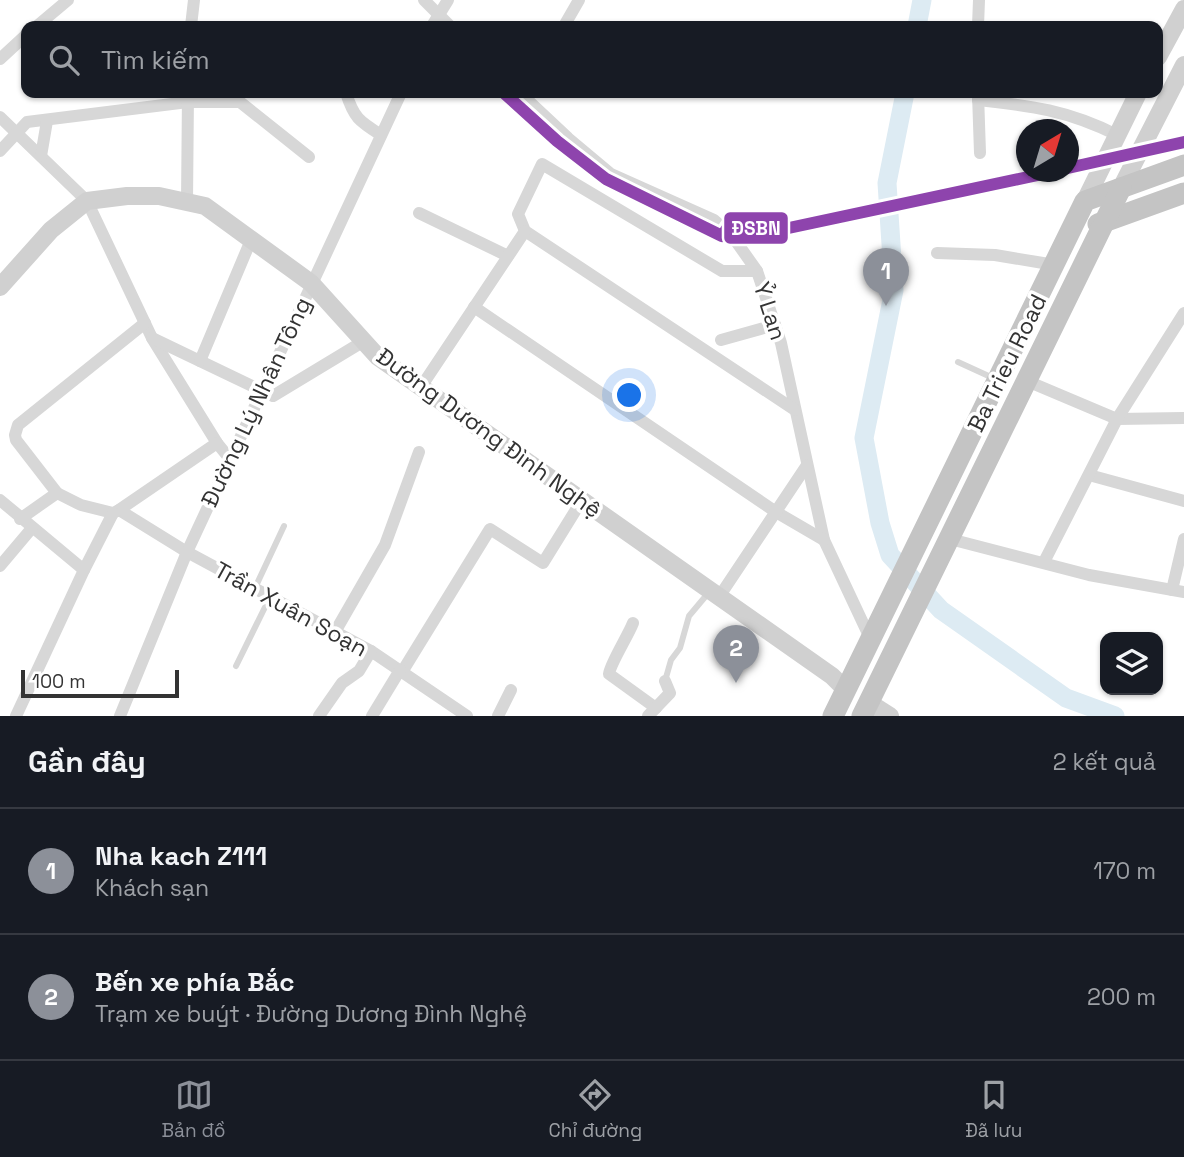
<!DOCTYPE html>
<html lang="vi">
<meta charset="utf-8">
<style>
body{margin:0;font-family:"Space Grotesk",sans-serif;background:#242831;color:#f1f3f6}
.controls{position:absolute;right:21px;bottom:21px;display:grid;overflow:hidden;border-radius:14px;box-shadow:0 2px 5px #0004}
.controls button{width:63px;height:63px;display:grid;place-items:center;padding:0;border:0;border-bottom:2px solid #363941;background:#171b24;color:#f1f3f6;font:35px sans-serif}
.compass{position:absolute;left:1016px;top:119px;width:63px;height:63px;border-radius:50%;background:#171b24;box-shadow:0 2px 5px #0004;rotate:38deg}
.scale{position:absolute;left:21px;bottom:18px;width:158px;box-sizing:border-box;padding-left:7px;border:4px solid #333;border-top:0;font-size:19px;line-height:24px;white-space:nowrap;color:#333;-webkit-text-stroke:5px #fff;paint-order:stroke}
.you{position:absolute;left:630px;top:396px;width:24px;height:24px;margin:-18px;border:5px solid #fff;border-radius:50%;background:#1a73e8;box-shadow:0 0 0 10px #1a73e833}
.badge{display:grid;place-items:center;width:46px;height:46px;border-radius:50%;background:#8c9099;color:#fff;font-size:23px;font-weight:700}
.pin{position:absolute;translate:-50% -58px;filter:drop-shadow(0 2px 4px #0008)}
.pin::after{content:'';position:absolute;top:37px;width:24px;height:21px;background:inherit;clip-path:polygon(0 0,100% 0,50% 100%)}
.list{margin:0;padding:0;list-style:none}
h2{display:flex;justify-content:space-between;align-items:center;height:91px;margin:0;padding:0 28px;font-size:30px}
h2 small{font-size:23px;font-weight:400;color:#9ea1a6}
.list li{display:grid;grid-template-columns:46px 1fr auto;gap:21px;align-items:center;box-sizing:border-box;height:126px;padding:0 28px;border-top:2px solid #363941}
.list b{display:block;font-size:26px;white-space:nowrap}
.list p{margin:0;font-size:23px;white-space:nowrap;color:#9ea1a6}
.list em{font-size:23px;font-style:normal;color:#9ea1a6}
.icon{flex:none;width:38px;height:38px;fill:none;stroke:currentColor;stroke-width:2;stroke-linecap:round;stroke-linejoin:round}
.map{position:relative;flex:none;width:1184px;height:716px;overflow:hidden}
.search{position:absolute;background:#171b24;box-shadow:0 2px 5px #0004;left:21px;right:21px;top:21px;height:77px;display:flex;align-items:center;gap:18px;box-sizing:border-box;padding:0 24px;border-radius:14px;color:#9ea1a6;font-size:26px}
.sheet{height:343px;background:#171b24}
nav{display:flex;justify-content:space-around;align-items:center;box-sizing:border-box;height:98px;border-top:2px solid #363941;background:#171b24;font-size:19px;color:#9ea1a6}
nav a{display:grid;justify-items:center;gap:4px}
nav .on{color:#8c9099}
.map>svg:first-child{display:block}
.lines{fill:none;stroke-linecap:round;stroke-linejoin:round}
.river{stroke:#ddebf3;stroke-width:19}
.lane{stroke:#d7d7d7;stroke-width:6}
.street{stroke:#d7d7d7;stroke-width:12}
.secondary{stroke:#d0d0d0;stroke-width:18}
.highway{stroke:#c4c4c4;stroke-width:21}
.rail-1-casing{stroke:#fff;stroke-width:18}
.rail-1{stroke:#8e44ad;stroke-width:12}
.labels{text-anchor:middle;stroke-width:7;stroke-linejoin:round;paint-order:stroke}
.street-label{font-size:23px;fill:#333;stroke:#fff}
.line-badge{stroke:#fff;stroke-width:2.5}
.badge-label{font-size:19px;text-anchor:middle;font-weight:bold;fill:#fff}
</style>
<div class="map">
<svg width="1184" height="716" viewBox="0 0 1184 716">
<rect width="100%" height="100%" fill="#fff"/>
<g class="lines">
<g class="river">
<path d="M917 26 922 0"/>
<path d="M905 93 887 183 894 290 864 438 880 523 890 555 941 610 1066 698 1115 716"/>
</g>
<g class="lane">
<path d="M958 362 993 378"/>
<path d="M255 588 284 526"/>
<path d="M236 666 270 597"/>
<path d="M665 681 671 660 680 648 689 616 710 591"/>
</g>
<g class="street">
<path d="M424 0 450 26"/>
<path d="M37 26 68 0"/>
<path d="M191 26 194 0"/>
<path d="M432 26 448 0"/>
<path d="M564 26 579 0"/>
<path d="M978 26 979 0"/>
<path d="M0 59 26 35"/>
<path d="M346 93C354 118 359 121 381 135"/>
<path d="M520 93 568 138 611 174 714 220 733 237 757 271 781 343 824 540 870 638"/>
<path d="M978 94 980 153"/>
<path d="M978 100C1032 106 1067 110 1117 135"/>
<path d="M0 117 87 201 152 338 217 443 230 459"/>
<path d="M0 151 27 122 188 102H240L309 157"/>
<path d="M41 156 47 121"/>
<path d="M187 202 188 93"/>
<path d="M419 213 508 256"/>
<path d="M937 253 995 255 1055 265"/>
<path d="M757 271H722L542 164 518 214 525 231 795 410"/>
<path d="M474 307 776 512 824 540"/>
<path d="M152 338 273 396 364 341"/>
<path d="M721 340 775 325"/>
<path d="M200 361 251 240"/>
<path d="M1027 381 1117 419 1184 418"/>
<path d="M421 387 525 231"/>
<path d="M1089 475 1184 501"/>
<path d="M57 493 81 505 113 513 119 510 187 552 371 651 467 716"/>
<path d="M0 500 84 570"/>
<path d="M119 510 217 443"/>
<path d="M20 519 57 493 16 440 15 435 18 425 145 323"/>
<path d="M950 539 1089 575 1184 592"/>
<path d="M1044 562 1117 419 1184 313"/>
<path d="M0 566 32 528"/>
<path d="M1172 590 1184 539"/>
<path d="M719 597 807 465"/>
<path d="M633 623C628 636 610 664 609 674L656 708"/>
<path d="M335 632 385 545 419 452"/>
<path d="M402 672 490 529 543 563 582 500"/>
<path d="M16 716 84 570 113 513"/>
<path d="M120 716 187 552 401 93"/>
<path d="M319 716 342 683 359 671 371 651"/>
<path d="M372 716 400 670"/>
<path d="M498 716 511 690"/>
<path d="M648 716 670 693 665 681"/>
</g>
<g class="secondary">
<path d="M1158 57 1184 9"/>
<path d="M1121 188 1184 65"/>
<path d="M1085 201 1138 93"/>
<path d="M0 287 51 230 87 201 127 196H159L205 206 311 283 378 357 832 676 845 689"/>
<path d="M868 702 890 716"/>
</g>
<g class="highway">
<path d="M1098 224 1184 193"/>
<path d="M833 716 1085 201 1184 165"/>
<path d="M862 716 1121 188"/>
</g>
<defs>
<g id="rail-1">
<path d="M504 93 557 141 606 179 722 236 728 227 784 229 1052 172"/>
<path d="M1068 168 1184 142"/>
</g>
</defs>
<use href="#rail-1" class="rail-1-casing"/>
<use href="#rail-1" class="rail-1"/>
</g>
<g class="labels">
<g class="street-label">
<text transform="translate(770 311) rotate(72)" y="8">Ỷ Lan</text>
<text transform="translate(1007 363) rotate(-64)" y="8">Ba Trieu Road</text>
<text transform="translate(256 402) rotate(-65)" y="8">Đường Lý Nhân Tông</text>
<text transform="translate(489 433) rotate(36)" y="8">Đường Dương Đình Nghệ</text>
<text transform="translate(291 609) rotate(29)" y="8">Trần Xuân Soạn</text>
</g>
</g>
<rect class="line-badge" x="723" y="211" width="66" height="34" rx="7" fill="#8e44ad"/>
<g class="badge-label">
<text x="756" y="235">ĐSBN</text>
</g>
</svg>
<div class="controls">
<button><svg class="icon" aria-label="layers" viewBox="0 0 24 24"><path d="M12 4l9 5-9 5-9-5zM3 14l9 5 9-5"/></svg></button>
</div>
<svg class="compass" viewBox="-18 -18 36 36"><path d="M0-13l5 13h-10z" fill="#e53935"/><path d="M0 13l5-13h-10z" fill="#9ea1a6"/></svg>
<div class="scale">100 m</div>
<div class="you"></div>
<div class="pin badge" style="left:886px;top:306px">1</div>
<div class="pin badge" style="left:736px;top:683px">2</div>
<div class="search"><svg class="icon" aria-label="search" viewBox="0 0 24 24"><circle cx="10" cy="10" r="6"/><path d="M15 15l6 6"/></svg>Tìm kiếm</div>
</div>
<section class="sheet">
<h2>Gần đây<small>2 kết quả</small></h2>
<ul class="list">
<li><span class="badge">1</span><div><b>Nha kach Z111</b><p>Khách sạn</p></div><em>170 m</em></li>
<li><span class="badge">2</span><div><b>Bến xe phía Bắc</b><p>Trạm xe buýt · Đường Dương Đình Nghệ</p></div><em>200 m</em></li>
</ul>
</section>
<nav>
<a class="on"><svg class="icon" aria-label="map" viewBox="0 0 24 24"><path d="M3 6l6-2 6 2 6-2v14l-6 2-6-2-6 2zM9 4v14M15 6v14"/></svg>Bản đồ</a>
<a><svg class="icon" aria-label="directions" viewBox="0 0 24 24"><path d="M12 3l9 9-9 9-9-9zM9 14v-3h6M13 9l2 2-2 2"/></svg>Chỉ đường</a>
<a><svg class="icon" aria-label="saved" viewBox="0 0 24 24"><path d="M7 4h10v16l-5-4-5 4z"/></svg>Đã lưu</a>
</nav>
